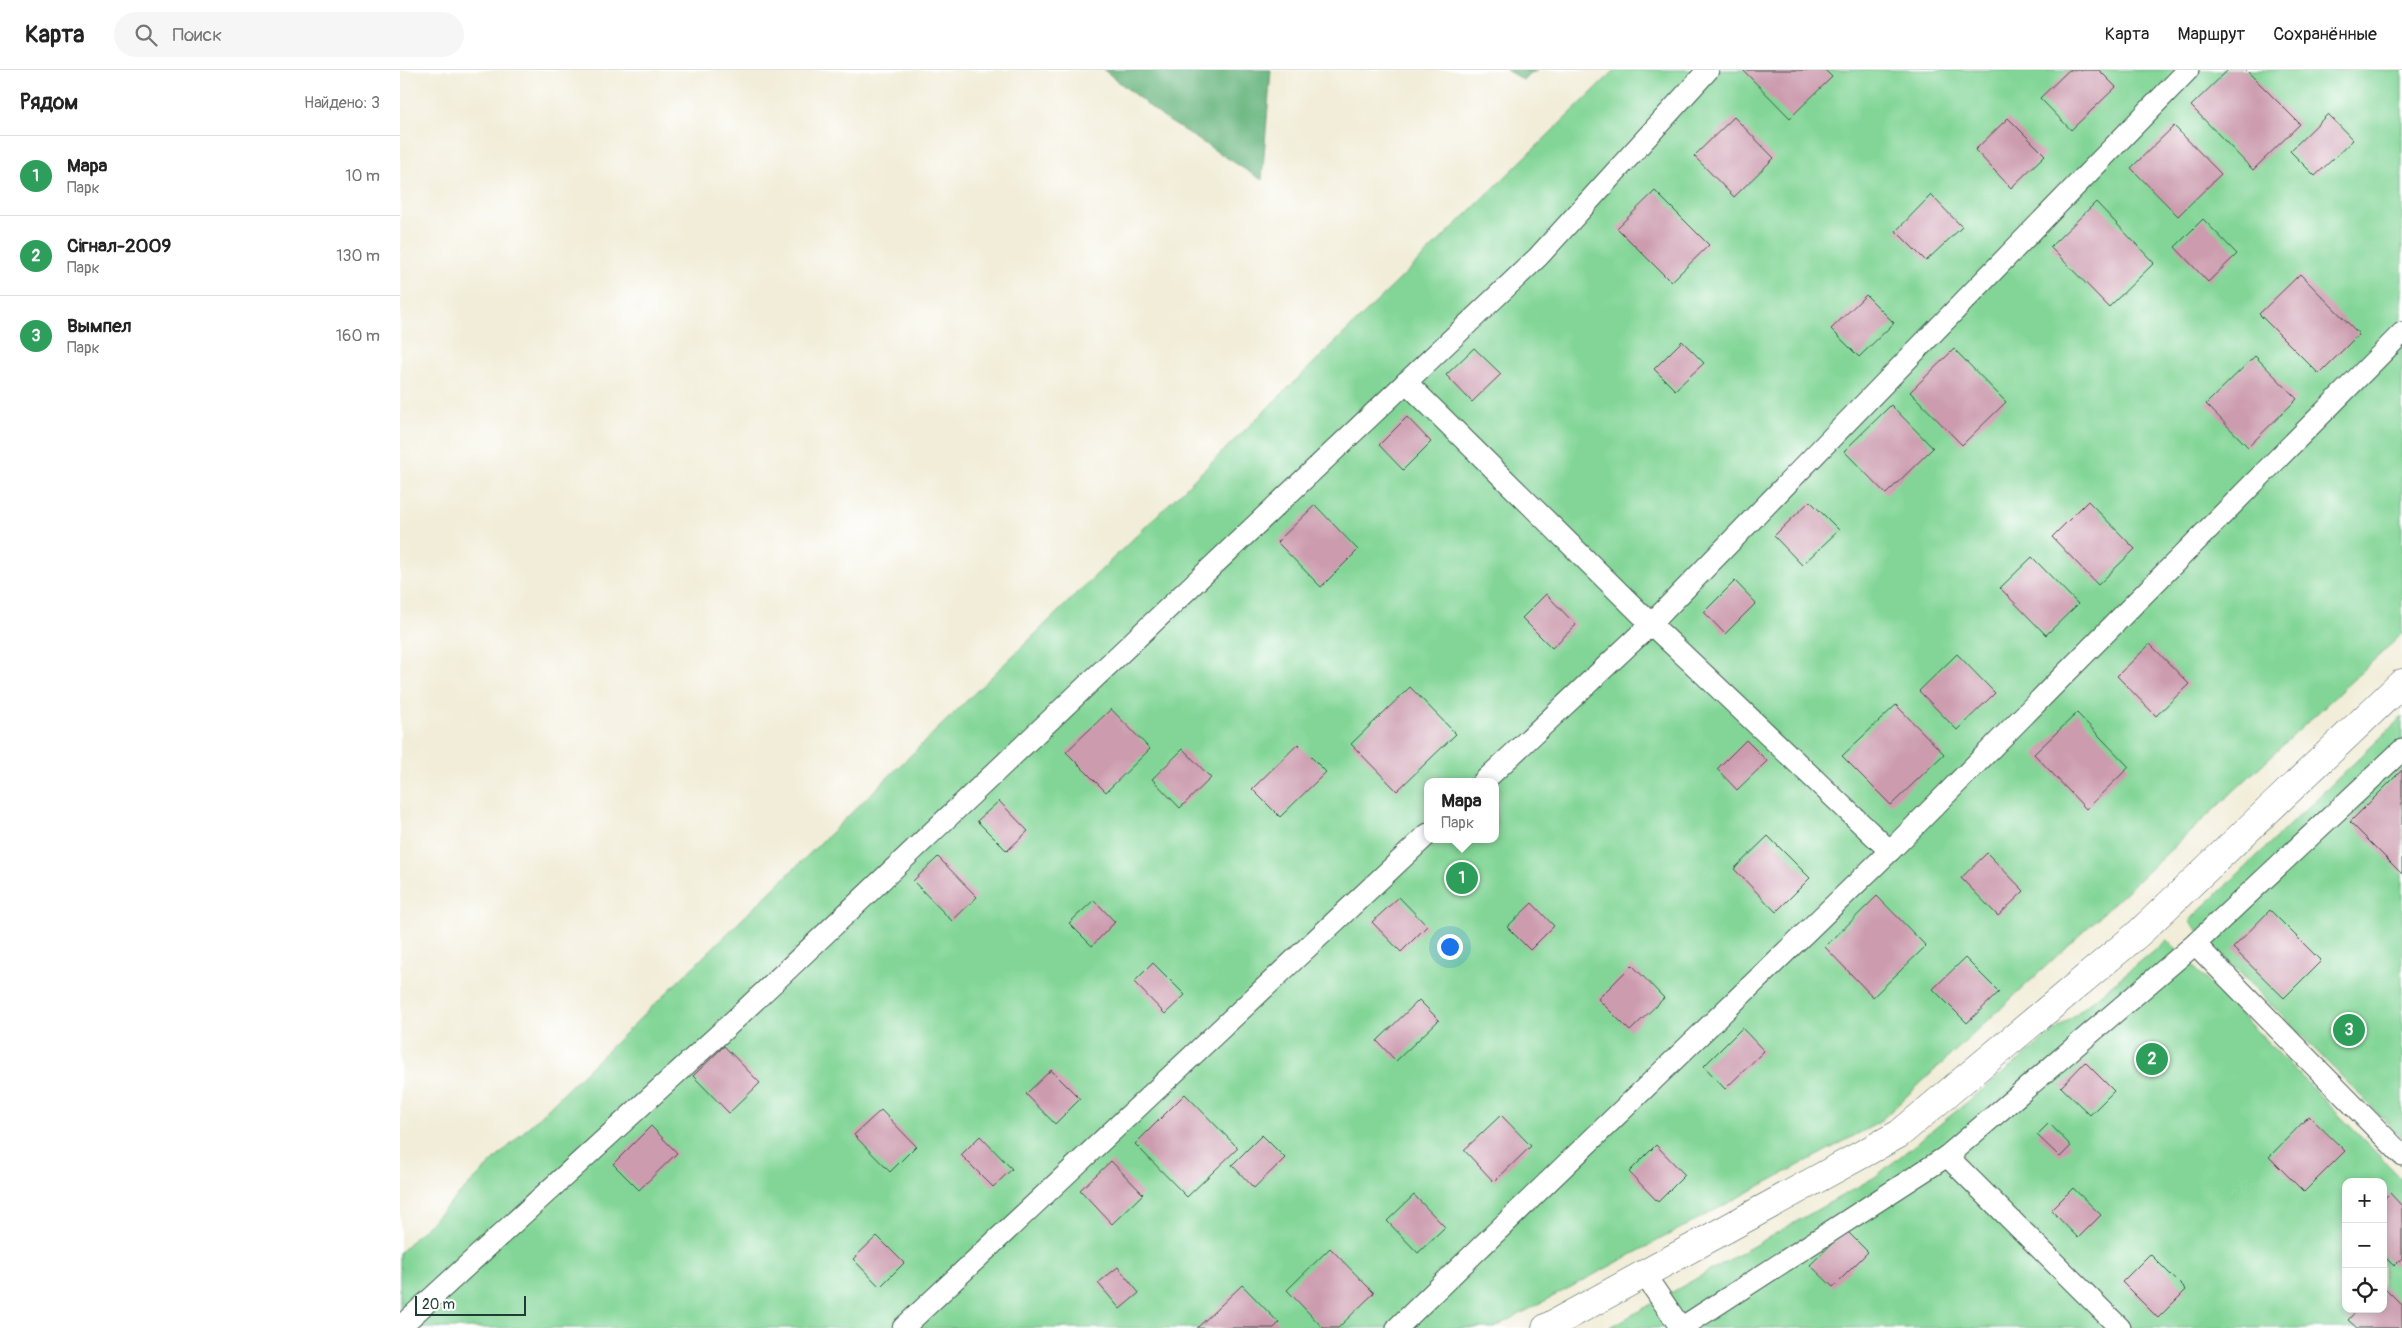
<!DOCTYPE html>
<html lang="ru">
<meta charset="utf-8">
<style>
body{margin:0;font-family:Pangolin,sans-serif;background:#f6f6f6;color:#222}
.controls{position:absolute;right:15px;bottom:15px;display:grid;overflow:hidden;border-radius:10px;box-shadow:0 2px 8px #0003}
.controls button{width:45px;height:45px;display:grid;place-items:center;padding:0;border:0;border-bottom:1px solid #e0e0e0;background:#fff;color:#222;font:25px sans-serif}
.scale{position:absolute;left:15px;bottom:12px;width:111px;box-sizing:border-box;padding-left:5px;border:2px solid #1f3d34;border-top:0;font-size:14px;line-height:18px;white-space:nowrap;color:#1f3d34;-webkit-text-stroke:4px #fff;paint-order:stroke}
.you{position:absolute;left:1049px;top:876px;width:18px;height:18px;margin:-12px;border:4px solid #fff;border-radius:50%;background:#1a73e8;box-shadow:0 0 0 8px #1a73e833}
.badge{display:grid;place-items:center;width:32px;height:32px;border-radius:50%;background:#b5179e;color:#fff;font-size:16px;font-weight:700}
.pin{position:absolute;translate:-50% -50%;border:2px solid #fff;box-shadow:0 1px 5px #0006}
.popup{position:absolute;left:1024px;top:708px;width:75px;height:65px;box-sizing:border-box;display:grid;place-content:center;border-radius:10px;background:#fff;filter:drop-shadow(0 1px 4px #0005);font-size:16px;white-space:nowrap;color:#767676}
.popup b{font-size:19px;color:#222}
.popup::after{content:'';position:absolute;left:50%;top:100%;margin-left:-10px;border:10px solid transparent;border-top-color:#fff}
.list{margin:0;padding:0;list-style:none}
h2{display:flex;justify-content:space-between;align-items:center;height:65px;margin:0;padding:0 20px;font-size:21px}
h2 small{font-size:16px;font-weight:400;color:#767676}
.list li{display:grid;grid-template-columns:32px 1fr auto;gap:15px;align-items:center;box-sizing:border-box;height:80px;padding:0 20px;border-top:1px solid #e0e0e0}
.list b{display:block;font-size:19px;white-space:nowrap}
.list p{margin:0;font-size:16px;white-space:nowrap;color:#767676}
.list em{font-size:16px;font-style:normal;color:#767676}
.icon{flex:none;width:28px;height:28px;fill:none;stroke:currentColor;stroke-width:2;stroke-linecap:round;stroke-linejoin:round}
.map{position:relative;flex:none;width:2002px;height:1258px;overflow:hidden}
header{display:flex;align-items:center;gap:30px;box-sizing:border-box;height:70px;padding:0 25px;background:#fff;border-bottom:1px solid #e0e0e0}
header strong{font-size:24px}
nav{display:flex;gap:28px;margin-inline-start:auto;font-size:18px}
.search{width:350px;height:45px;background:#f6f6f6;display:flex;align-items:center;gap:12px;box-sizing:border-box;padding:0 18px;border-radius:28px;color:#767676;font-size:19px}
main{display:flex}
aside{flex:1;background:#fff}
.map>svg:first-child{display:block}
.green{fill:#82d596;stroke:#508965;fill-rule:evenodd}
.forest{fill:#69b67f;stroke:#447a5a}
.building{fill:#cc9cae}
.lines{fill:none;stroke-linecap:round;stroke-linejoin:round}
.lane-casing{stroke:#3e574d;stroke-width:23}
.street-casing{stroke:#3e574d;stroke-width:29}
.lane{stroke:#fff;stroke-width:21}
.street{stroke:#fff;stroke-width:28}
</style>
<header>
<strong>Карта</strong>
<div class="search"><svg class="icon" aria-label="search" viewBox="0 0 24 24"><circle cx="10" cy="10" r="6"/><path d="M15 15l6 6"/></svg>Поиск</div>
<nav><a>Карта</a><a>Маршрут</a><a>Сохранённые</a></nav>
</header>
<main>
<aside>
<h2>Рядом<small>Найдено: 3</small></h2>
<ul class="list">
<li><span class="badge" style="background:#2e9e5b">1</span><div><b>Мара</b><p>Парк</p></div><em>10 m</em></li>
<li><span class="badge" style="background:#2e9e5b">2</span><div><b>Сігнал-2009</b><p>Парк</p></div><em>130 m</em></li>
<li><span class="badge" style="background:#2e9e5b">3</span><div><b>Вымпел</b><p>Парк</p></div><em>160 m</em></li>
</ul>
</aside>
<div class="map">
<svg width="2002" height="1258" viewBox="0 0 2002 1258">
<rect width="100%" height="100%" fill="#fff"/>
<filter id="ink" filterUnits="userSpaceOnUse"><feTurbulence type="fractalNoise" baseFrequency=".02" numOctaves="2"/><feDisplacementMap in="SourceGraphic" scale="10" xChannelSelector="R" yChannelSelector="G"/><feConvolveMatrix kernelMatrix="1 2 1 2 8 2 1 2 1" color-interpolation-filters="sRGB"/></filter>
<filter id="wash" filterUnits="userSpaceOnUse"><feTurbulence type="fractalNoise" baseFrequency=".0096" numOctaves="4" result="noise"/><feDisplacementMap in="SourceGraphic" scale="20" xChannelSelector="R" yChannelSelector="G"/><feGaussianBlur stdDeviation="1.12" result="paint"/><feColorMatrix in="noise" values="0 0 0 0 0 0 0 0 0 0 0 0 0 0 0 0 0 1.4 0 .05"/><feComposite in="paint" operator="in"/></filter>
<g filter="url(#wash)">
<rect width="100%" height="100%" fill="#f1edd8"/>
<g class="green">
<path d="M1215 0H2002V564L1478 1053 1094 1258H0V1182ZM1028 712H1096V769H1028Z"/>
<path d="M2002 647V1068L1789 851Z"/>
<path d="M1767 870 2002 1109V1258H1209L1475 1107ZM1946 1112H1983V1239H1946Z"/>
</g>
<g class="forest">
<path d="M704 0H871L862 110 764 48Z"/>
<path d="M1106 0H1137L1123 10Z"/>
</g>
<g id="blocks">
<g class="building">
<path d="M1343 0H1425L1432 7 1390 48Z"/>
<path d="M1669 0H1699L1716 17 1671 60 1640 28Z"/>
<path d="M1828 0H1846L1900 54 1853 100 1791 36Z"/>
<path d="M1928 44 1953 70 1915 106 1890 81Z"/>
<path d="M1334 47 1374 88 1334 127 1294 86Z"/>
<path d="M1608 48 1645 85 1611 118 1575 80Z"/>
<path d="M1774 56 1821 104 1778 146 1731 98Z"/>
<path d="M1255 121 1309 175 1271 212 1217 158Z"/>
<path d="M1531 125 1562 157 1526 191 1496 161Z"/>
<path d="M1696 132 1754 193 1709 237 1650 177Z"/>
<path d="M1803 149 1837 184 1808 212 1775 177Z"/>
<path d="M1900 204 1959 264 1919 304 1859 244Z"/>
<path d="M1466 225 1494 253 1459 287 1431 259Z"/>
<path d="M1282 271 1304 293 1275 320 1254 299Z"/>
<path d="M1074 278 1101 304 1072 332 1046 305Z"/>
<path d="M1554 279 1606 332 1562 375 1510 322Z"/>
<path d="M1855 286 1897 329 1848 377 1806 334Z"/>
<path d="M1491 335 1533 378 1486 424 1444 381Z"/>
<path d="M1007 347 1031 372 1003 400 979 375Z"/>
<path d="M1410 431 1439 460 1402 495 1374 466Z"/>
<path d="M1688 431 1735 479 1698 515 1652 467Z"/>
<path d="M915 435 958 480 921 517 877 472Z"/>
<path d="M1632 487 1678 534 1646 565 1600 518Z"/>
<path d="M1335 511 1356 533 1325 564 1304 542Z"/>
<path d="M1146 524 1176 555 1152 578 1122 548Z"/>
<path d="M1750 574 1789 614 1756 646 1717 606Z"/>
<path d="M1557 584 1595 623 1557 660 1519 621Z"/>
<path d="M1010 617 1056 664 997 721 951 674Z"/>
<path d="M1496 635 1544 684 1491 735 1442 686Z"/>
<path d="M711 639 750 679 706 722 666 682Z"/>
<path d="M1677 643 1729 697 1686 739 1634 684Z"/>
<path d="M1346 670 1367 691 1337 720 1317 699Z"/>
<path d="M898 674 926 702 880 747 852 719Z"/>
<path d="M783 679 811 708 780 738 752 709Z"/>
<path d="M2002 700V804L1950 752Z"/>
<path d="M599 731 628 761 607 781 577 751Z"/>
<path d="M1368 766 1410 808 1376 842 1334 799Z"/>
<path d="M1587 783 1624 821 1598 846 1561 808Z"/>
<path d="M538 787 577 827 552 851 513 811Z"/>
<path d="M1477 826 1526 876 1473 927 1425 877Z"/>
<path d="M999 827 1027 856 1001 882 972 852Z"/>
<path d="M694 830 715 852 692 876 669 853Z"/>
<path d="M1132 833 1154 856 1130 880 1107 857Z"/>
<path d="M1870 840 1921 891 1884 928 1833 878Z"/>
<path d="M1565 888 1599 922 1567 953 1533 919Z"/>
<path d="M753 893 785 925 765 944 734 912Z"/>
<path d="M1232 895 1264 928 1230 961 1198 929Z"/>
<path d="M1019 930 1039 950 996 991 977 971Z"/>
<path d="M1342 958 1364 981 1325 1019 1304 996Z"/>
<path d="M324 976 360 1013 329 1043 293 1006Z"/>
<path d="M1685 992 1714 1021 1690 1045 1661 1017Z"/>
<path d="M651 1000 680 1029 655 1054 626 1024Z"/>
<path d="M785 1024 838 1078 787 1127 735 1074Z"/>
<path d="M481 1040 516 1076 490 1102 454 1065Z"/>
<path d="M1101 1045 1131 1076 1094 1112 1064 1080Z"/>
<path d="M1909 1046 1945 1081 1904 1122 1869 1087Z"/>
<path d="M1649 1053 1671 1076 1660 1087 1637 1065Z"/>
<path d="M251 1056 277 1083 239 1120 213 1094Z"/>
<path d="M862 1065 885 1088 854 1118 832 1095Z"/>
<path d="M580 1066 612 1099 593 1117 561 1085Z"/>
<path d="M1256 1075 1285 1105 1258 1132 1229 1102Z"/>
<path d="M711 1091 743 1124 712 1154 680 1120Z"/>
<path d="M1673 1118 1701 1145 1678 1168 1651 1140Z"/>
<path d="M1990 1123 2002 1136V1188L1994 1196 1983 1185V1130Z"/>
<path d="M1014 1125 1045 1157 1018 1183 987 1151Z"/>
<path d="M1446 1160 1468 1182 1433 1217 1410 1195Z"/>
<path d="M477 1166 504 1193 480 1217 453 1189Z"/>
<path d="M930 1178 974 1223 938 1258H923L887 1220Z"/>
<path d="M1750 1184 1786 1220 1758 1248 1722 1212Z"/>
<path d="M718 1197 739 1223 720 1239 698 1213Z"/>
<path d="M842 1215 879 1253 874 1258H797Z"/>
<path d="M1983 1216 2002 1235V1258H1957L1948 1250 1958 1239H1983Z"/>
</g>
</g>
</g>
<g filter="url(#ink)">
<use href="#blocks" fill-opacity="0" stroke="#3e574d" stroke-width="1"/>
<g class="lines">
<defs>
<g id="lane">
<path d="M1006 312 1251 554 1490 781"/>
<path d="M1083 712 1251 554 1788 0"/>
<path d="M1795 874 2002 1085"/>
<path d="M1547 1086 1720 1258"/>
<path d="M1244 1204 1281 1258"/>
<path d="M0 1257 328 956 1138 187 1308 0"/>
<path d="M503 1258 1028 764"/>
<path d="M997 1258 1490 781 2002 263"/>
<path d="M1281 1258 1547 1086 1795 874 2002 680"/>
</g>
<path id="street" d="M1146 1258 1499 1064 1739 863 2002 613"/>
</defs>
<use href="#lane" class="lane-casing"/>
<use href="#street" class="street-casing"/>
<use href="#lane" class="lane"/>
<use href="#street" class="street"/>
</g>
</g>
</svg>
<div class="controls">
<button>+</button>
<button>−</button>
<button><svg class="icon" aria-label="locate" viewBox="0 0 24 24"><circle cx="12" cy="12" r="6"/><path d="M12 2v4M12 18v4M2 12h4M18 12h4"/></svg></button>
</div>
<div class="scale">20 m</div>
<div class="you"></div>
<div class="pin badge" style="left:1062px;top:808px;background:#2e9e5b">1</div>
<div class="popup"><b>Мара</b>Парк</div>
<div class="pin badge" style="left:1752px;top:989px;background:#2e9e5b">2</div>
<div class="pin badge" style="left:1949px;top:960px;background:#2e9e5b">3</div>
</div>
</main>
